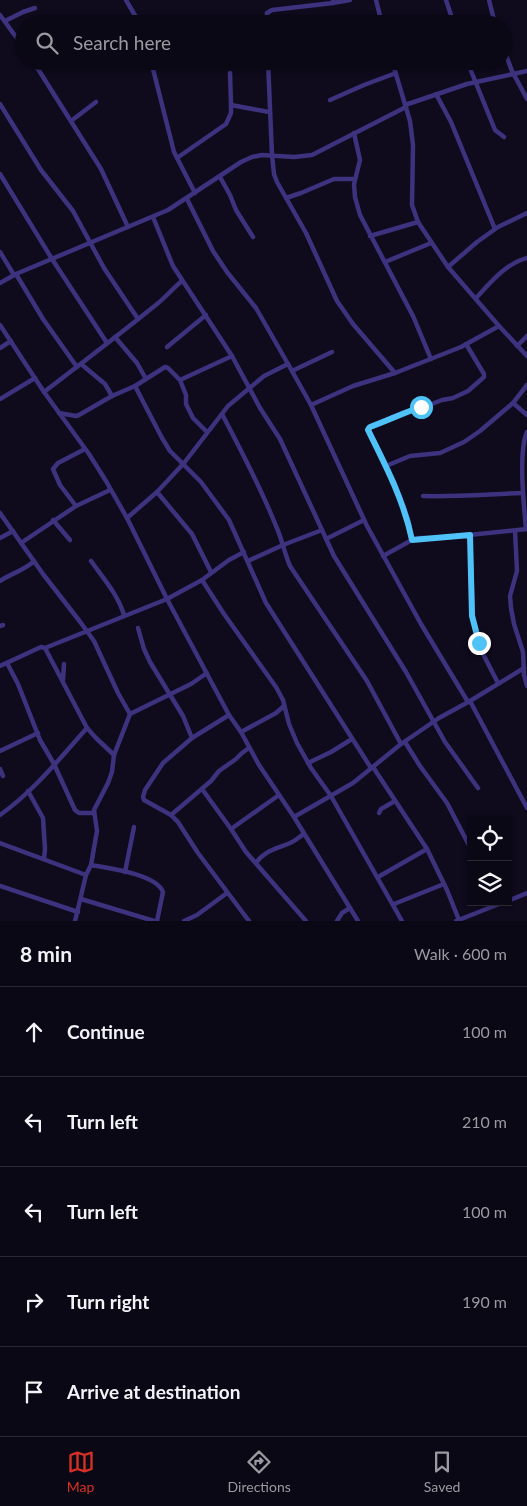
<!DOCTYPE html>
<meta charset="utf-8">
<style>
body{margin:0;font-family:Lato,sans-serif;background:#191622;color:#f1f3f6}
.controls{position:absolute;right:15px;bottom:15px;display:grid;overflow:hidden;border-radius:0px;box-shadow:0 1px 4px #0004}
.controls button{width:45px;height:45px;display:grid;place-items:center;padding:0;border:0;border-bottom:1px solid #2b2934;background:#0b0815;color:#f1f3f6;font:25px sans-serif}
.stop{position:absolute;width:15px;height:15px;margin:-11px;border:4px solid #4fc3f7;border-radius:50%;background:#fff}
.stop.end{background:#4fc3f7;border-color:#fff;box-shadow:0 1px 5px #0008}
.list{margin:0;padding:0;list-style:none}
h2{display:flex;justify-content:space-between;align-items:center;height:65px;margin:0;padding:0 20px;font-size:21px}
h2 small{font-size:16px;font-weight:400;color:#9a9aa0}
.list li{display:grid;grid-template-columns:32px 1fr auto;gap:15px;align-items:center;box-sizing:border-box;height:90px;padding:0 20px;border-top:1px solid #2b2934}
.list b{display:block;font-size:19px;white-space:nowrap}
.list em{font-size:16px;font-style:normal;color:#9a9aa0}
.icon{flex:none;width:28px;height:28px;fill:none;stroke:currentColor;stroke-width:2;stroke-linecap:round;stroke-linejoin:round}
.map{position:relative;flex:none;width:527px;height:921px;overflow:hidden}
.search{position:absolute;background:#0b0815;box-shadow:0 1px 4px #0004;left:15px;right:15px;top:15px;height:55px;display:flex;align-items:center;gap:12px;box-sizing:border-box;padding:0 18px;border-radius:28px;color:#9a9aa0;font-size:19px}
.sheet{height:515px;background:#0b0815}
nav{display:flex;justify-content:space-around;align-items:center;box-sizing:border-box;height:70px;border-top:1px solid #2b2934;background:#0b0815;font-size:14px;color:#9a9aa0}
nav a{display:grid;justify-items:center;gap:2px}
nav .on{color:#d93025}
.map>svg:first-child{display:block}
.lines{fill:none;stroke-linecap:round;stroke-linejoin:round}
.minor{stroke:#3c327e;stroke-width:4.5}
.route{stroke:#4fc3f7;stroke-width:6}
</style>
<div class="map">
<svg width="527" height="921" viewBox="0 0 527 921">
<rect width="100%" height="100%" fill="#0f0a1c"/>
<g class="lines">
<g class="minor">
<path d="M126 0 140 24"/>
<path d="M376 0 382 24"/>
<path d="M446 0 454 24"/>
<path d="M489 0 495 24"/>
<path d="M333 1V3L350 0"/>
<path d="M0 15 24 48"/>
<path d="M5 21 23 12 35 8"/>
<path d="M266 24 267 13 272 10 333 3"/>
<path d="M503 47 512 71 527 99"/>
<path d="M33 61 101 169 128 227"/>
<path d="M151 61 174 152 195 193"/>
<path d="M268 61 272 155 274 174 277 182 306 233 337 301 353 324 395 373 461 347 499 326"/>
<path d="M392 61 410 121 413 145 412 205 418 222 448 267 499 326 527 356"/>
<path d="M467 61 495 130 504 137"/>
<path d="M436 94 451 122 495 229"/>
<path d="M330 100 364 85 396 73"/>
<path d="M0 104 41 170 73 211 104 268 138 319"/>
<path d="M231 105 269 112"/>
<path d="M405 105 467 84 527 71"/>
<path d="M71 121 96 102"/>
<path d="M354 133 360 160 354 184 355 197 360 215 413 316 431 359"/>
<path d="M177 158 226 124 231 113V105L230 73"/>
<path d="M0 174 52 259 107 343"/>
<path d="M220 177 230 195 236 210 253 237"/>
<path d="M286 198 301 193 334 179H355"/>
<path d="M187 199 213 251 227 272 256 308 292 371 311 405 367 526 421 624 468 702"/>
<path d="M153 217 173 266 232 356 260 408 280 439 334 556 406 672 445 742 478 788"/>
<path d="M370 236 418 222"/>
<path d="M0 252 14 275"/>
<path d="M385 262 431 243"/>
<path d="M448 267 477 242 498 227 527 213"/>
<path d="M16 274 43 319 77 367"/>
<path d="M0 283 16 274 168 210 241 162 252 157 262 155 294 157 312 155 406 107"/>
<path d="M476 298C491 282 505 264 527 258"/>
<path d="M0 325 44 392 89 454 106 481 127 518 167 599 229 715 241 732 259 765 294 817 358 921"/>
<path d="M115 337 137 363 146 379"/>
<path d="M517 346 527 336"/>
<path d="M167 347 206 315"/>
<path d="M0 348 11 341"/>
<path d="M81 364 105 384 112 396"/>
<path d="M292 371 332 352"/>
<path d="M180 380 186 395V404L193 418 207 432"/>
<path d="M527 385 513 403 527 415"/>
<path d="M135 386 162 438 170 451 201 482 229 520 266 603 371 768"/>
<path d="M44 392C82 363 120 334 157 304 166 297 173 288 182 281"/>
<path d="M0 399 35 378"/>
<path d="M311 405 353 386 395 373"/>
<path d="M59 413 76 416 79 415 112 396 135 386 165 367 168 368 180 380 232 356"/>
<path d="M222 414C241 450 261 488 276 526 282 539 284 552 290 566L367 681 401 744"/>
<path d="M386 466 410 456 440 453 464 442 480 431 513 403"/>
<path d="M157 492 192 534 211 572"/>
<path d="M423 496C457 497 490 494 523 493"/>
<path d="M76 506 60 485 53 469 58 463 85 449"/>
<path d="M0 513 43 574 81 623 94 641 118 693 130 714"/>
<path d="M127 518 157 492 184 463 228 406 264 376 288 364"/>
<path d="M53 520 70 540"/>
<path d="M526 529C524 507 518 452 527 432"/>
<path d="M515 531 517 571 510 596 511 608 514 624 523 652 524 675 527 686"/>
<path d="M470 535 473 616 483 654 498 683"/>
<path d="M0 538 13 531"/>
<path d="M326 539 364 520"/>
<path d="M412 540 408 519 395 484 368 428 402 413 421 407H424L442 400 453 398 468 391 484 377V374L466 344"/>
<path d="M21 543 76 506 110 490"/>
<path d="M383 556 412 540 420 538H440L527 529"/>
<path d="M91 561C104 579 118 595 124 615"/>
<path d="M248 561 283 545 322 530"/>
<path d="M202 580 224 614 276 687 283 700 289 724 297 743 311 768 331 796 402 921"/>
<path d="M0 581C10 574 27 569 34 561"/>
<path d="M0 626 3 625"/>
<path d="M138 628 144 649 150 662 183 716 192 738"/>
<path d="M45 648 167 599 202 580 229 560 244 552"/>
<path d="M7 663 18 684 40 740 54 764 75 810 79 813H94"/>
<path d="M0 666 41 647 45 648 87 728 96 738 114 755 112 772 108 783 94 810 97 831 91 865 86 875 75 921"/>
<path d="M63 680 64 664"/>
<path d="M470 701 524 668"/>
<path d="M229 715 192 738 163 763 145 790 143 797 144 800 171 815 178 822 198 853 249 921"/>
<path d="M241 732 276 713 284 706"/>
<path d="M405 742 420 766 447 803 471 849"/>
<path d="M0 751 38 733"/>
<path d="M114 755 130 714 191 684 207 673"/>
<path d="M308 763 331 752 352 739"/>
<path d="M373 767 427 849 447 890 459 920"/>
<path d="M0 769 3 776"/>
<path d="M202 789 231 829"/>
<path d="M28 791 43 818 45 849 44 859"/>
<path d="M279 795 231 829 246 852 306 921"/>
<path d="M379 813 381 809 395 801"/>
<path d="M0 815C34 791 60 758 87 728"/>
<path d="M171 815 211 781 219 771 236 759 242 753 249 748"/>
<path d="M294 817 353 783 401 744 439 718 470 701 527 808"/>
<path d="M0 843 86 875"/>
<path d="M256 863C265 850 277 849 290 843 295 841 299 837 304 834"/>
<path d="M91 865C108 868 156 874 163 892L157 921"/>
<path d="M125 872 134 827"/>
<path d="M378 877 427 849"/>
<path d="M0 886 78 912"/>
<path d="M81 899 154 921"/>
<path d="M508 901 527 893"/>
<path d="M394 904 444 884"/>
<path d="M184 921 197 915 227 893"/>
<path d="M337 921 342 913 350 908"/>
<path d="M456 921 504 902"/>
</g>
</g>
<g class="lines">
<path class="route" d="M421 407C403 413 387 421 370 427L368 430C386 466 404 501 412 540L470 535 472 616 479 643"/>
</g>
</svg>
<div class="controls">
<button><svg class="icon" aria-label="locate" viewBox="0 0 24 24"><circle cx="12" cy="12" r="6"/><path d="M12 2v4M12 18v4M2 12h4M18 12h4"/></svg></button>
<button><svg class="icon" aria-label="layers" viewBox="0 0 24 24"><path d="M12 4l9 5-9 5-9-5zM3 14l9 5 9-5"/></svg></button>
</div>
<div class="stop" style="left:421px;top:407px"></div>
<div class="stop end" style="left:479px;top:643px"></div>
<div class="search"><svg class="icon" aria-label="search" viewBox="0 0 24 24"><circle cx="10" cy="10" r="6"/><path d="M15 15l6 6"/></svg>Search here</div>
</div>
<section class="sheet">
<h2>8 min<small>Walk · 600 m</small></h2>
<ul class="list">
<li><svg class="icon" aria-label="ahead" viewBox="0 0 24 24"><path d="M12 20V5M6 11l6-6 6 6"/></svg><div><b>Continue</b></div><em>100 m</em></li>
<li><svg class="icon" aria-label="left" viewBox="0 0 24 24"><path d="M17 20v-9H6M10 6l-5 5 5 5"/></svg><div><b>Turn left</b></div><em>210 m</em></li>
<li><svg class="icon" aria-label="left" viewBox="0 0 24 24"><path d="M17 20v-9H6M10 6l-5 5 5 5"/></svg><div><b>Turn left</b></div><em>100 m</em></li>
<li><svg class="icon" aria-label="right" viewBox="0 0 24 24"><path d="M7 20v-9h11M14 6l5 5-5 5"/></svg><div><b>Turn right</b></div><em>190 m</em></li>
<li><svg class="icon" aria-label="arrive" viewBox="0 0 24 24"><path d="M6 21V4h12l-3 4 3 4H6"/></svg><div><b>Arrive at destination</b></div></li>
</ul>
</section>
<nav>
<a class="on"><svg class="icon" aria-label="map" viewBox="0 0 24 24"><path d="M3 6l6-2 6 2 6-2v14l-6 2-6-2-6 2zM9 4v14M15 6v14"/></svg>Map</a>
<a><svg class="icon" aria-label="directions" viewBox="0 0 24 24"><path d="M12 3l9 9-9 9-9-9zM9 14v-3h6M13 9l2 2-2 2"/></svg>Directions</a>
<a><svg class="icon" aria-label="saved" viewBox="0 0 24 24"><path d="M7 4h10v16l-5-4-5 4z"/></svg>Saved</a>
</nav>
